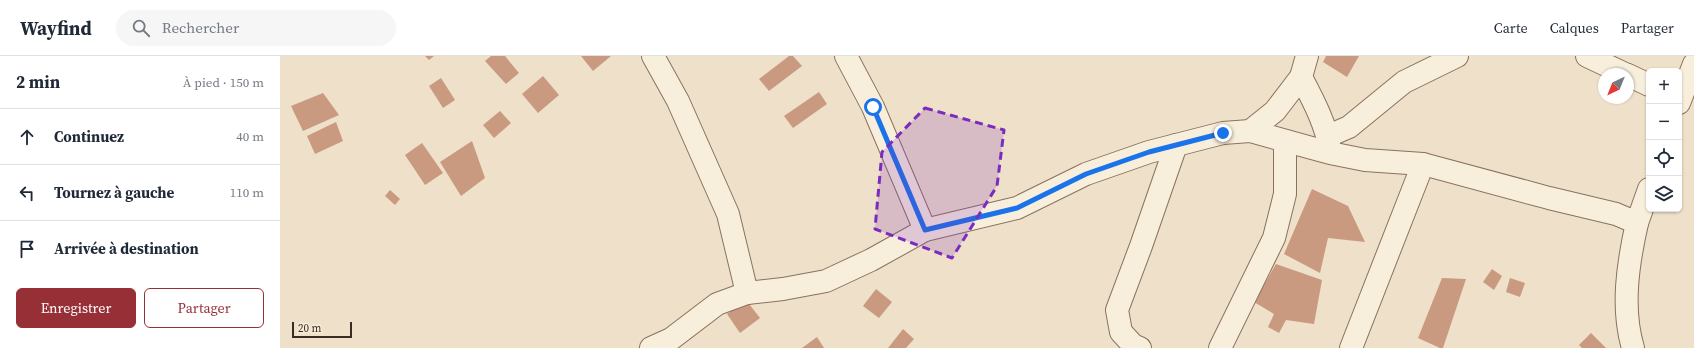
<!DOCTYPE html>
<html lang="fr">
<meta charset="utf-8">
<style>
body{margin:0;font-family:"Source Serif 4",serif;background:#f6f6f7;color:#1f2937}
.controls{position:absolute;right:12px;top:12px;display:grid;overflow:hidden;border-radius:6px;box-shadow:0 1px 3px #0004}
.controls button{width:36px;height:36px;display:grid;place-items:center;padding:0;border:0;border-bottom:1px solid #e0e1e3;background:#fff;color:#1f2937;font:20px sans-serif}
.compass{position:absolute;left:1318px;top:12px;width:36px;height:36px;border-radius:50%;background:#fff;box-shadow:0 1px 3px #0004;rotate:223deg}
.scale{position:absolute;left:12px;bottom:10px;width:60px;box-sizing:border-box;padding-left:4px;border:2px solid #3b2c21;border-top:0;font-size:11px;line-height:14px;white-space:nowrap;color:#3b2c21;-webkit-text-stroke:3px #f5ebd8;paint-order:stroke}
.stop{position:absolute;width:12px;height:12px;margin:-9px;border:3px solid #1a73e8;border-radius:50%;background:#fff}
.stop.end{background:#1a73e8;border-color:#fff;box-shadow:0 1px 4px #0008}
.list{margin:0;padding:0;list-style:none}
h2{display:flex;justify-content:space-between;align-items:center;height:52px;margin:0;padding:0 16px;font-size:17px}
h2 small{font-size:13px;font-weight:400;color:#747a83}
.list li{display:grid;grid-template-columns:26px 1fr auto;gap:12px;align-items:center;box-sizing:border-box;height:56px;padding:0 16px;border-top:1px solid #e0e1e3}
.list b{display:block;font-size:15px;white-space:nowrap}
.list em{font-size:13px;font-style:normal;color:#747a83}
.actions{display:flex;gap:8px;padding:12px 16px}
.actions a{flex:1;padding:9px 0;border:1px solid #972f37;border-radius:6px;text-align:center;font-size:14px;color:#972f37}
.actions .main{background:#972f37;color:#fff}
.icon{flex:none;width:22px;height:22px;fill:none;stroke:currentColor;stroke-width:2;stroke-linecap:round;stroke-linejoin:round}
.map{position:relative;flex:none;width:1414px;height:292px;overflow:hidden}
header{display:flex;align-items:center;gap:24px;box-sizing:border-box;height:56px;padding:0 20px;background:#fff;border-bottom:1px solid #e0e1e3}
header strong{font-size:19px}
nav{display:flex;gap:22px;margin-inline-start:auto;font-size:14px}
.search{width:280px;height:36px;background:#f6f6f7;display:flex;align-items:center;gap:10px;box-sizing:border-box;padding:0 14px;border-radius:22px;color:#747a83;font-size:15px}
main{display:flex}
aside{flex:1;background:#fff}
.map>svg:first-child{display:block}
.building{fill:#ca9a80}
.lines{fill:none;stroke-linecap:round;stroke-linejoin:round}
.minor-casing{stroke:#8a725e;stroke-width:24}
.minor{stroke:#f8eedc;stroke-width:22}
.route{stroke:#1a73e8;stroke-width:5}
.marked{fill:#7b2cbf;fill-opacity:0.2;stroke:#7b2cbf;stroke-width:3;stroke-dasharray:8 5;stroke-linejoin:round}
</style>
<header>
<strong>Wayfind</strong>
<div class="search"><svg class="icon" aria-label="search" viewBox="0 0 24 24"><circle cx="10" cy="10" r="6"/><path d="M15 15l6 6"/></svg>Rechercher</div>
<nav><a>Carte</a><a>Calques</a><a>Partager</a></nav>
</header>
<main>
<aside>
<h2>2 min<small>À pied · 150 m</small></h2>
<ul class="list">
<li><svg class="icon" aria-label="ahead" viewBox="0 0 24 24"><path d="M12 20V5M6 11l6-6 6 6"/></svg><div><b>Continuez</b></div><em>40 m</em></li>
<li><svg class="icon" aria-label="left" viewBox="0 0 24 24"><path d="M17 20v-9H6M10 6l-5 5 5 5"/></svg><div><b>Tournez à gauche</b></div><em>110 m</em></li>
<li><svg class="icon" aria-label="arrive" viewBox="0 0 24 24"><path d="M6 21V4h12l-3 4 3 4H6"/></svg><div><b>Arrivée à destination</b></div></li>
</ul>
<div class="actions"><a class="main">Enregistrer</a><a>Partager</a></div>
</aside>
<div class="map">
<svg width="1414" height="292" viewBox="0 0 1414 292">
<rect width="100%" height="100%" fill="#eee0c9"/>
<g class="building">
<path d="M145 0H154L149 4Z"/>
<path d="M211 0H225L239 17 226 28 205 5Z"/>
<path d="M301 0H331L313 15Z"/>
<path d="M509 0H513L522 10 489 35 479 23Z"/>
<path d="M1046 0H1079L1067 21 1043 6Z"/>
<path d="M263 20 279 39 258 57 242 38Z"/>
<path d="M161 22 175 44 163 52 149 30Z"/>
<path d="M539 36 547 48 513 72 504 60Z"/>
<path d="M43 37 59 59 23 75 11 50Z"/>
<path d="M220 55 231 67 214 82 203 69Z"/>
<path d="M56 66 63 85 35 98 27 80Z"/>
<path d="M192 85 205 122 181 140 160 106Z"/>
<path d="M142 87 163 117 145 129 125 99Z"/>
<path d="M1032 133 1068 150 1085 186 1048 182 1040 217 1004 198Z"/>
<path d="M110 134 120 143 115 149 105 140Z"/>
<path d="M996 208 1042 224 1034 268 1006 264 999 277 988 271 994 258 974 246Z"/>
<path d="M1212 213 1222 220 1214 234 1203 226Z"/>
<path d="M1162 222 1186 223 1163 292H1160L1138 282Z"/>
<path d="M1230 222 1245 227 1240 241 1226 236Z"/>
<path d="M596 233 612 246 599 262 583 250Z"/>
<path d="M466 244 480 262 460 277 447 258Z"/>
<path d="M623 273 634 283 626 292H608Z"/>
<path d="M1311 277 1326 292H1302L1299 289Z"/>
<path d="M537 281 544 292H522Z"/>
</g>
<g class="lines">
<defs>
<g id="minor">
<path d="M373 0 398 45 448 158 467 237"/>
<path d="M566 0 593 51 645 174"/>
<path d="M1307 0 1345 18"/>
<path d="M1348 19 1369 29"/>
<path d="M1021 21C1033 44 1046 68 1050 94"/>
<path d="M1399 47 1414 8"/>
<path d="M970 75 995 55 1021 21 1027 0"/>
<path d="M1048 80 1069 71 1124 26 1177 0"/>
<path d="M371 292 391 283 437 248 467 237 503 233 546 225 591 204 645 174 737 152 806 118 869 96 943 77 970 75 1050 97 1085 104 1143 108 1269 142 1336 158 1357 167 1369 133"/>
<path d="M860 292 853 289 841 276 837 254 861 190 896 89"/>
<path d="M940 292 994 182 1005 138V85"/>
<path d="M1071 292 1143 108"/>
<path d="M1353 292C1341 252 1348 207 1357 167"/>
</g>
</defs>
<use href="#minor" class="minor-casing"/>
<use href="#minor" class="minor"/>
</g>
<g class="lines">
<path class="route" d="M593 51 645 174 737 152 806 118 869 96 943 77"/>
</g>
<path class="marked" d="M645 52 724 74 717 130 672 202 595 173 602 96Z"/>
</svg>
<div class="controls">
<button>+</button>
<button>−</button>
<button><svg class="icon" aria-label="locate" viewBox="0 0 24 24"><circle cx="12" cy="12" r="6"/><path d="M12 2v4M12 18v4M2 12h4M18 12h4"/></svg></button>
<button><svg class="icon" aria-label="layers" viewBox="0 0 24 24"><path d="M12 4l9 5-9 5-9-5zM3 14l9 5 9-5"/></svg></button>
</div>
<svg class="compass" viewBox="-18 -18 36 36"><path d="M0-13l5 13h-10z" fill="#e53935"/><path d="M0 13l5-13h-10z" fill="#747a83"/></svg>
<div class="scale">20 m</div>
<div class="stop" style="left:593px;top:51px"></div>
<div class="stop end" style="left:943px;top:77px"></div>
</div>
</main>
